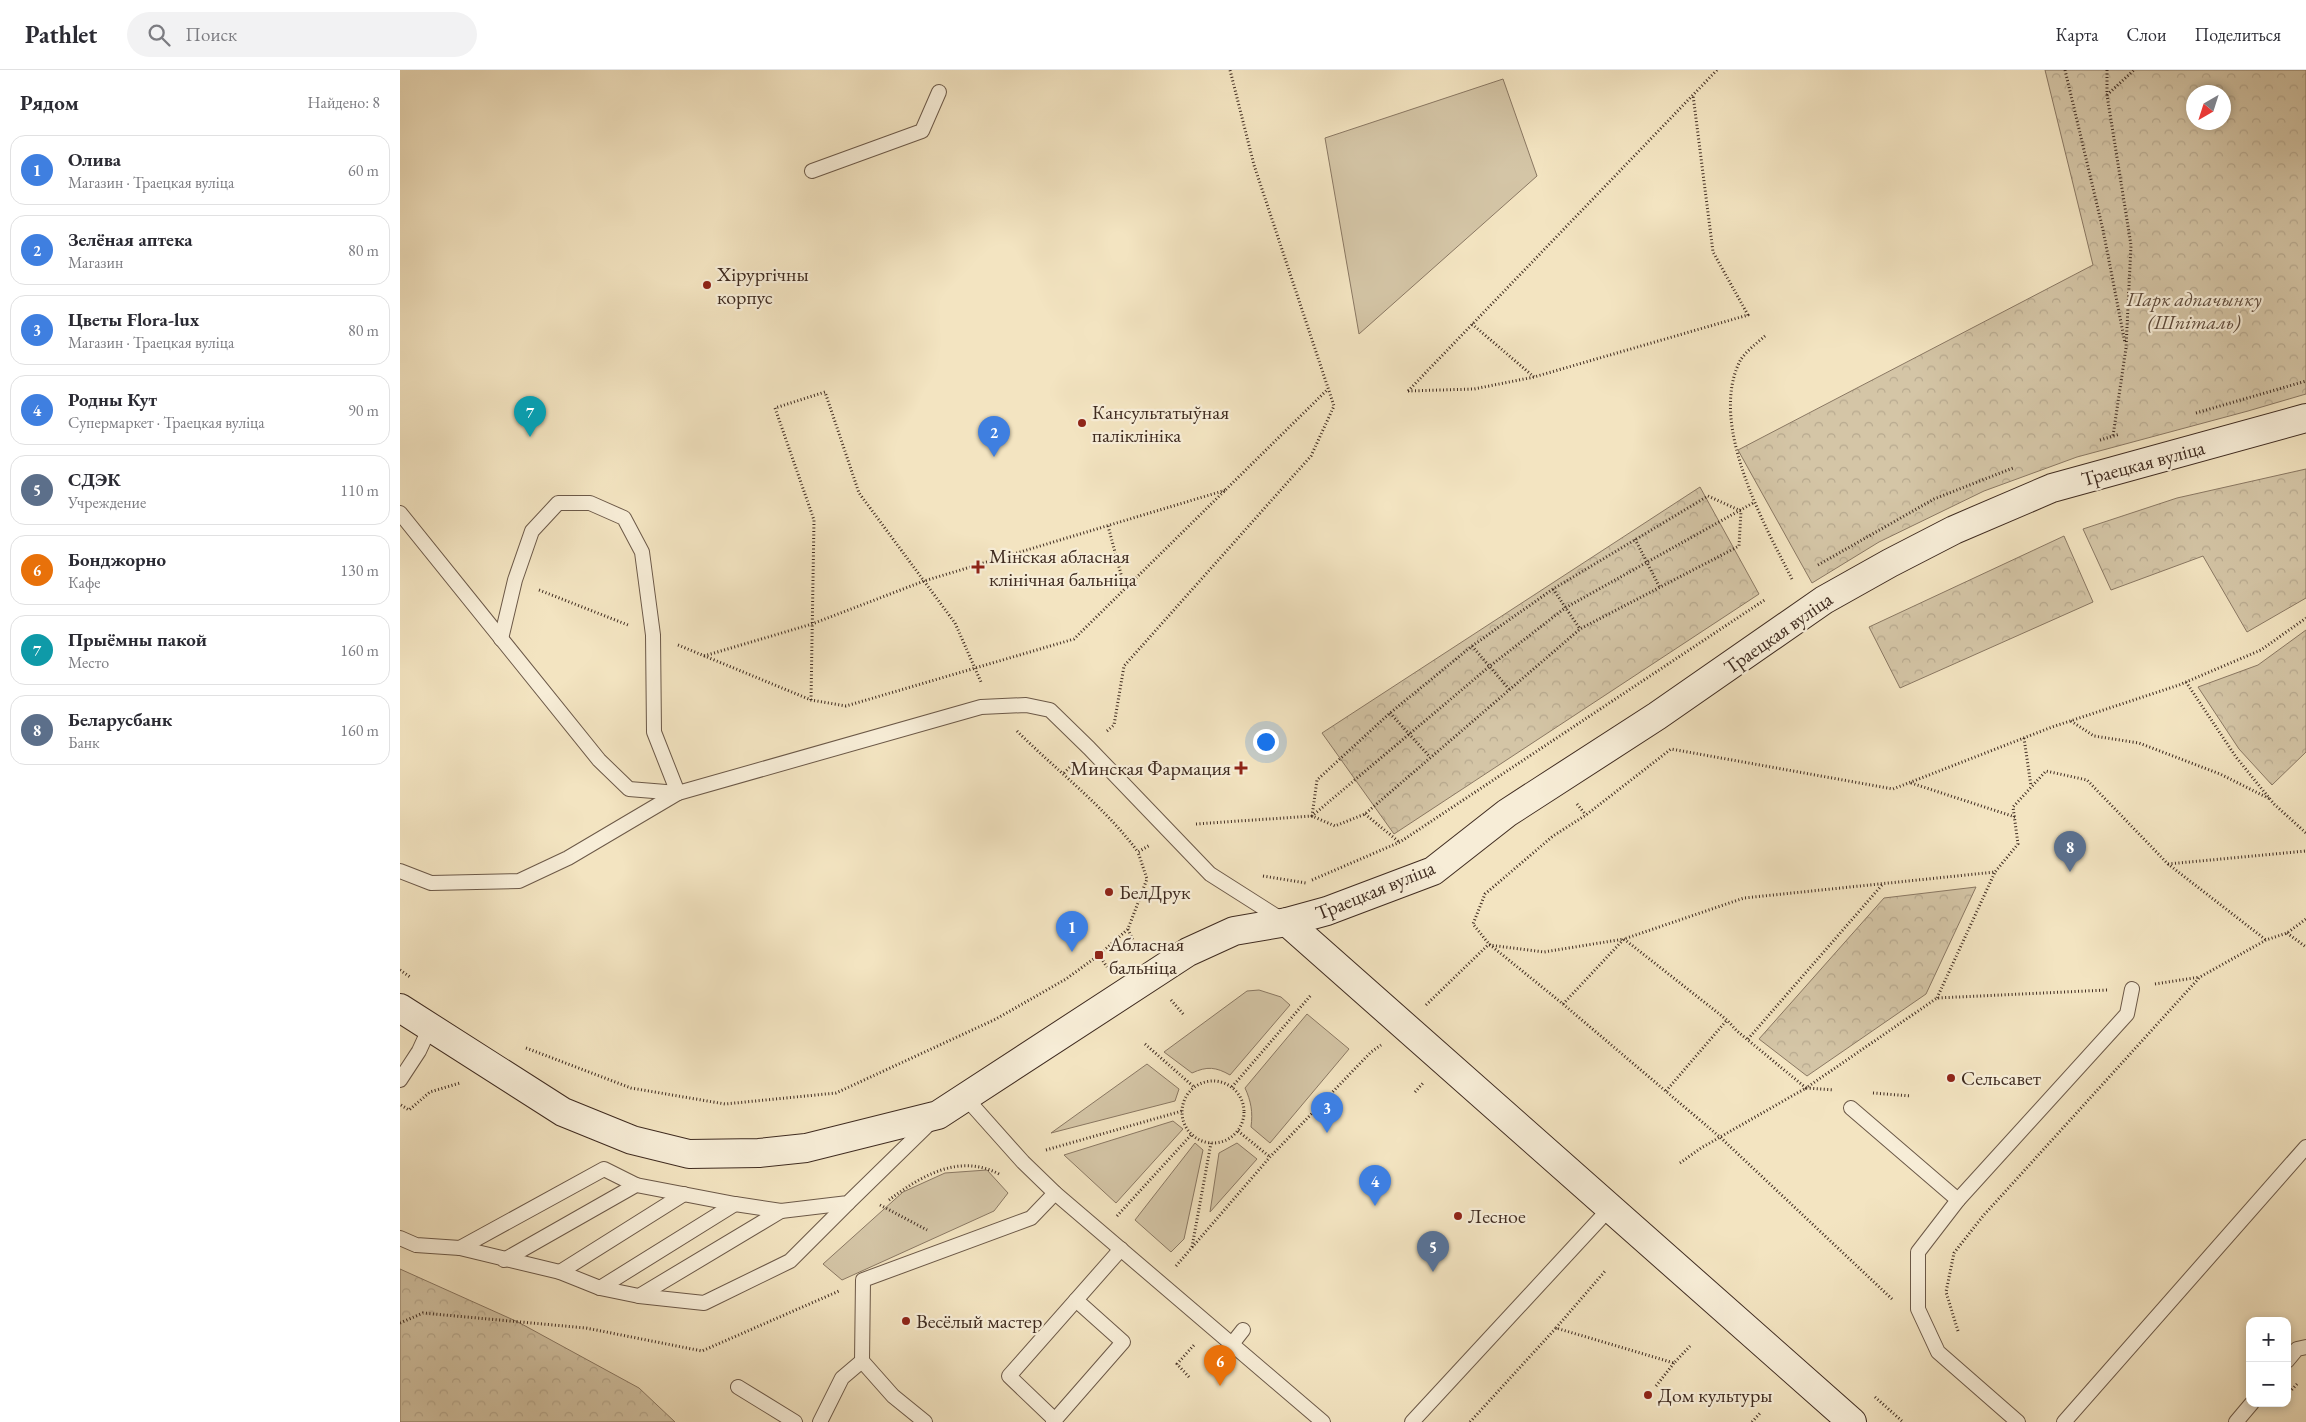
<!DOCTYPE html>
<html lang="ru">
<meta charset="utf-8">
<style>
body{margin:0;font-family:"EB Garamond",serif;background:#f2f2f3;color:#2b2b33}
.controls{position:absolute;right:15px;bottom:15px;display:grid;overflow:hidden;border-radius:10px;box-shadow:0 2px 8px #0003}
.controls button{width:45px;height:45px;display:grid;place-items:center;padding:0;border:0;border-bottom:1px solid #e1e1e2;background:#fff;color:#2b2b33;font:25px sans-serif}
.compass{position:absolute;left:1786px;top:15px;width:45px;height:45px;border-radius:50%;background:#fff;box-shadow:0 2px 8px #0003;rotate:219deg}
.you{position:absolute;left:865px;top:671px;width:18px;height:18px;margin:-12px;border:4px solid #fff;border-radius:50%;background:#1a73e8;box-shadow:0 0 0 8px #1a73e833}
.badge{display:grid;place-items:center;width:32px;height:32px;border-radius:50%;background:#d93025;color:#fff;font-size:16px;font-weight:700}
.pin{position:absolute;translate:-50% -41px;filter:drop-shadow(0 1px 2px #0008)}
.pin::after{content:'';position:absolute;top:26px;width:18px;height:15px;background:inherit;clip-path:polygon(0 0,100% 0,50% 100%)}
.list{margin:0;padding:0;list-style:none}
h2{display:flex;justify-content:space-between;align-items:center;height:65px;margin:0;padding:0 20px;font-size:21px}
h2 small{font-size:16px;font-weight:400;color:#7c7c81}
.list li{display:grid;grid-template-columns:32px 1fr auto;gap:15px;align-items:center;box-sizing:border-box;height:70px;margin:0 10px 10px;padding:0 10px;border:1px solid #e1e1e2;border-radius:15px}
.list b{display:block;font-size:19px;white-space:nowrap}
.list p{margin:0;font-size:16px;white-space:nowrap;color:#7c7c81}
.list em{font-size:16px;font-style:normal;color:#7c7c81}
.icon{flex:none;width:28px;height:28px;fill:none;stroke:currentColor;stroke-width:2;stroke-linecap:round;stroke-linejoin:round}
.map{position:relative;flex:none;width:1906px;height:1352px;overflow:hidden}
header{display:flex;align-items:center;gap:30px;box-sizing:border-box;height:70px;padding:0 25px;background:#fff;border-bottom:1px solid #e1e1e2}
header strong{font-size:24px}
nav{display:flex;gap:28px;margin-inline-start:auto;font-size:18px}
.search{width:350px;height:45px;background:#f2f2f3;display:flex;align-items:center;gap:12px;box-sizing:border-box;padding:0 18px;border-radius:28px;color:#7c7c81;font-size:19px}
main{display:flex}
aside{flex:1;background:#fff}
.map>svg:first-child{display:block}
.green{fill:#d4c5a6;stroke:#8a7863}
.forest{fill:url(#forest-crowns);stroke:#8a7863;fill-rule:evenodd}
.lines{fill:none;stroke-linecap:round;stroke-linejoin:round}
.lane-casing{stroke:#6c5948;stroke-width:16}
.secondary-casing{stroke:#3f2b20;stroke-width:30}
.path{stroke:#3f2b20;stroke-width:3;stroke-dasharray:1 2.5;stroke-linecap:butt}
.lane{stroke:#f7edd7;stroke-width:14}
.secondary{stroke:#f7edd7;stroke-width:28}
.poi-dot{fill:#8f2418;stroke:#f7edd7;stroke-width:2}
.labels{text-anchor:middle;stroke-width:4.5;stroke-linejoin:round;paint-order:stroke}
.poi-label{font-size:20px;fill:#3f2b20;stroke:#f7edd7;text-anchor:start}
.park-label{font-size:20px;font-style:italic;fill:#5d4a3b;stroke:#f7edd7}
.street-label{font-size:20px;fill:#3f2b20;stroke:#f7edd7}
</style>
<header>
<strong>Pathlet</strong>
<div class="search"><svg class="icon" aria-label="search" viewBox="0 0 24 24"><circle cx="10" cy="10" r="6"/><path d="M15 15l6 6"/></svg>Поиск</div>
<nav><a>Карта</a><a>Слои</a><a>Поделиться</a></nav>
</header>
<main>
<aside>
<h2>Рядом<small>Найдено: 8</small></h2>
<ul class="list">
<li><span class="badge" style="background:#3f7fe0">1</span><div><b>Олива</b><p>Магазин · Траецкая вуліца</p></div><em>60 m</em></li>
<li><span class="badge" style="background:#3f7fe0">2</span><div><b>Зелёная аптека</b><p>Магазин</p></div><em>80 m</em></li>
<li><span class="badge" style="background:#3f7fe0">3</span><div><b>Цветы Flora-lux</b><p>Магазин · Траецкая вуліца</p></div><em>80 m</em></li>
<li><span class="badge" style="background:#3f7fe0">4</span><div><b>Родны Кут</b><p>Супермаркет · Траецкая вуліца</p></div><em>90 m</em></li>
<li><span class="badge" style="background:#5c6f8a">5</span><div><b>СДЭК</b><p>Учреждение</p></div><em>110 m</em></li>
<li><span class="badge" style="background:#e8710a">6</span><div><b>Бонджорно</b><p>Кафе</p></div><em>130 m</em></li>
<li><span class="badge" style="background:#0f9aa8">7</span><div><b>Прыёмны пакой</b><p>Место</p></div><em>160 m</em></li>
<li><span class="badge" style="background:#5c6f8a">8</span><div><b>Беларусбанк</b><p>Банк</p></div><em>160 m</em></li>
</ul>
</aside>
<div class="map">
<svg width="1906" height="1352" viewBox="0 0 1906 1352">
<defs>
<pattern id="forest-crowns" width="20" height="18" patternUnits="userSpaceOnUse" patternTransform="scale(1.25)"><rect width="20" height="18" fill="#d4c5a6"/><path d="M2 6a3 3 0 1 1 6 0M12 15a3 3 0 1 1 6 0" fill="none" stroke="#b7a98f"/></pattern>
</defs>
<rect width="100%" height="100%" fill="#f3e4c1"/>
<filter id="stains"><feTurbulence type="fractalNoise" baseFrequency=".004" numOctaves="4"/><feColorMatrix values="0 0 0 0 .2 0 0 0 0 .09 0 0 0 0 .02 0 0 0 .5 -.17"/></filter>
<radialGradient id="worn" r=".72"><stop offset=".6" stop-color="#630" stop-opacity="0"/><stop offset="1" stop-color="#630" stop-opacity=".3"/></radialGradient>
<g class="green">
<path d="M1103 9 1137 106 959 264 925 68Z"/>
<path d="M859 920 881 927 890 935 830 1005C816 997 807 996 792 1003L764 982 847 921Z"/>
<path d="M907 944 949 979 870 1073 851 1057C853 1042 851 1031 845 1018Z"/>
<path d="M747 994 779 1019 775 1031 651 1063Z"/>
<path d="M773 1051 783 1059 716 1133 664 1085Z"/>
<path d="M795 1073 803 1080 784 1169 771 1182 735 1150Z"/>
<path d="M837 1073 857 1089 810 1142 819 1083Z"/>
<path d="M587 1100 608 1123 594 1141 442 1210 423 1194 503 1122 545 1103Z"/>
</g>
<g class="forest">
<path d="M1645 0H1906V324L1848 341 1677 387 1584 421 1479 472 1412 513 1338 380 1693 195ZM1824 22V52H1794V22Z"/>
<path d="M1906 399V528L1847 562 1803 486 1711 520 1683 459 1777 428Z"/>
<path d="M1300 417 1359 524 994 764 922 663Z"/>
<path d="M1664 466 1693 532 1500 618 1469 557Z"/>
<path d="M1906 560V682L1872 715 1839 679 1798 617 1858 595Z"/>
<path d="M1576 817 1526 924 1407 1006 1359 969 1484 828Z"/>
<path d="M0 1199 118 1252 239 1318 275 1352H0Z"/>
</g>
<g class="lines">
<defs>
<g id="lane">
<path d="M412 101 522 61 539 22"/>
<path d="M0 443 199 690 229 719 278 723"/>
<path d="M101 569 115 510 132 461 158 433H190L224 448 242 482 253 565 254 662 278 723"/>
<path d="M0 801 31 813 119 811 168 788 278 723 581 637 626 635 650 640 689 678 810 804 884 851"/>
<path d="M0 1010 19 981 30 957"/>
<path d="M565 1027 623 1092 655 1123 923 1352"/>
<path d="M1451 1038 1558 1130 1518 1182V1239L1538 1282 1618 1352"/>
<path d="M1558 1130 1727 944 1732 919"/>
<path d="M0 1168 16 1175 60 1178 160 1202 200 1218 239 1226 381 1141 448 1133 531 1052"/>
<path d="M60 1178 204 1099 236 1115"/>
<path d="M104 1190 236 1115 335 1134 381 1141"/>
<path d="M160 1202 284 1124"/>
<path d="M200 1218 335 1134"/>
<path d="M239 1226 304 1233 390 1191 448 1133"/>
<path d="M832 1274 843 1260"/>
<path d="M462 1291 493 1326 525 1352"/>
<path d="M1887 1291 1897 1279 1906 1277"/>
<path d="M338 1317 395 1352"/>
<path d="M655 1350 609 1306 721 1179"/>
<path d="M420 1352 442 1308 462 1291 463 1210 631 1148 655 1123"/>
<path d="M653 1352 723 1272 676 1230"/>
<path d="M1012 1352 1210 1138"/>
<path d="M1664 1352 1906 1077"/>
<path d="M1836 1352 1852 1333"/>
</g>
<g id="secondary">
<path d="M887 852 1452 1352"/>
<path d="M0 938 163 1042 232 1070 289 1084 359 1083 406 1078 538 1045 788 882 834 861 887 852 927 841 1033 801 1107 743 1257 646 1424 530 1490 493 1554 460 1652 418 1906 348"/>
</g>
</defs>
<use href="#lane" class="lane-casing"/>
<use href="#secondary" class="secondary-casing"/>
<g class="path">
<path d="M1665 0 1703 160 1725 273"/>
<path d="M1707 0V25L1731 175 1726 278 1713 366"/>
<path d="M1707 25 1734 0"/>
<path d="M1072 254 1134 307"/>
<path d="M1365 266C1357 273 1345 282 1340 291 1308 354 1364 454 1393 511"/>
<path d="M1008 321 1074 319 1134 307 1348 245 1313 182 1293 25"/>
<path d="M1008 321 1317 0"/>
<path d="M1796 343 1906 311"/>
<path d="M1700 370 1720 364"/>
<path d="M1308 426 1341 441 1339 476 1180 559 965 744 935 756 912 746 917 710 990 643 1072 576 1153 519Z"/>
<path d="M708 456 725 519"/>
<path d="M1235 469 1260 518"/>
<path d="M1418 495 1534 429 1613 398"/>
<path d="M1153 519 1180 559"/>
<path d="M139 520 228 555"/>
<path d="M278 575 411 630 446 636 674 569 928 319"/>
<path d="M1072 576 1109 619"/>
<path d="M304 586 412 554 524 511 826 420"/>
<path d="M1786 612 1836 687 1874 734 1906 763"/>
<path d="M411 630 414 450 375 338 425 322 459 423 555 553 581 612"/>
<path d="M990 643 1030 687"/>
<path d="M1671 651 1694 666 1739 673 1820 704 1870 729"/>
<path d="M617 661C657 701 704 736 738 782"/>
<path d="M707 661 714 655 724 596 911 386 934 336 854 95 830 0"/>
<path d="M1624 668 1631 716"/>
<path d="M664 703 672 695"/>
<path d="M1511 713 1615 747"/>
<path d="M1177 734 1186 745"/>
<path d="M965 744 999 772"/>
<path d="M796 754 912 746 1090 596 1165 538 1353 433"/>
<path d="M1768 794 1906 781"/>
<path d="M863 806 906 813"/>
<path d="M912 810 1000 772 1366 529"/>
<path d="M728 859 736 878"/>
<path d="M1887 863 1906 877"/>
<path d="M1089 875 1144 882 1224 869 1327 950 1337 961 1406 1018 1537 928 1707 920"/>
<path d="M699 885 707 897"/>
<path d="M0 900 10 907"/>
<path d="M1755 914 1800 907"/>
<path d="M1537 928 1595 802"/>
<path d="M771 930 784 945"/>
<path d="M1163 934 1224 869 1344 828 1595 802 1618 774 1613 737 1646 701 1687 710 1768 794 1866 870"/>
<path d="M1026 935 1089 874"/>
<path d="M1348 969 1482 815"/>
<path d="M745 974 794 1017"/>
<path d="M126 978 231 1018 325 1034 436 1023 596 949 666 909 699 885 728 859 747 809 738 782 750 775"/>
<circle cx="813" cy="1042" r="31"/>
<path d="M832 1017 911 925"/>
<path d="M1266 1021 1327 950"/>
<path d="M1015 1022 1023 1013"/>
<path d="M1473 1023 1511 1026"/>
<path d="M1 1035 9 1040 30 1022 60 1013"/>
<path d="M838 1061 870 1087"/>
<path d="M646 1080 782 1041"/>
<path d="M1280 1093 1301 1078 1406 1018 1434 1020"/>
<path d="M489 1130C521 1106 559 1083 599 1104"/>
<path d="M480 1135 527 1160"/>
<path d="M717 1146 792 1064"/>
<path d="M792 1177 811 1073"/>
<path d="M776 1196 870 1087 971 982 981 975"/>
<path d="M1492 1229 1321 1068 1163 934 1089 874 1073 854 1085 824 1153 766 1186 745 1271 679 1493 719 1652 657 1779 615 1861 580 1906 548"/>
<path d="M0 1253 23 1243 186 1258 302 1281 439 1221"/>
<path d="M1156 1258 1206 1200"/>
<path d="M1558 1261 1546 1222 1554 1183 1583 1146 1800 907 1866 870 1887 863 1906 849"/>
<path d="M789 1307 777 1294 794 1275"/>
<path d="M1256 1316 1274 1293"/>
<path d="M1887 1325 1897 1314"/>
<path d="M1475 1327 1503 1352"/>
<path d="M1070 1352 1156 1258 1274 1293 1290 1276"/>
<path d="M1352 1352 1361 1342"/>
</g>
<use href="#lane" class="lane"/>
<use href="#secondary" class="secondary"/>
</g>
<g class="poi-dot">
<circle cx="307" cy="215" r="5"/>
<circle cx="682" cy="353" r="5"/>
<path d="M575.5 489.5h5v5h5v5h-5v5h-5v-5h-5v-5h5z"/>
<path d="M838.5 690.5h5v5h5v5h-5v5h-5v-5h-5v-5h5z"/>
<circle cx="709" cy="822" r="5"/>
<rect x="694" y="880" width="10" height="10" rx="2.5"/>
<circle cx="1551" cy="1008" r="5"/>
<circle cx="1058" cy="1146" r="5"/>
<circle cx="506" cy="1251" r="5"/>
<circle cx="1248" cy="1325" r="5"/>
</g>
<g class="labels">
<g class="poi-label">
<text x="317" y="211">Хірургічны<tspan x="317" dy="23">корпус</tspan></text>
<text x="692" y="349">Кансультатыўная<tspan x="692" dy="23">паліклініка</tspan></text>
<text x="589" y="493">Мінская абласная<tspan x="589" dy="23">клінічная бальніца</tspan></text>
<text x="831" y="705" text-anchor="end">Минская Фармация</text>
<text x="719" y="829">БелДрук</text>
<text x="709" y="881">Абласная<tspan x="709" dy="23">бальніца</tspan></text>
<text x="1561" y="1015">Сельсавет</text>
<text x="1068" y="1153">Лесное</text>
<text x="516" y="1258">Весёлый мастер</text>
<text x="1258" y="1332">Дом культуры</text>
</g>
<g class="park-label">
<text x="1794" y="236">Парк адпачынку<tspan x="1794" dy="23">(Шпіталь)</tspan></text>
</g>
<g class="street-label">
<text transform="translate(1743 393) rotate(-15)" y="7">Траецкая вуліца</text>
<text transform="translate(1378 563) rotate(-35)" y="7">Траецкая вуліца</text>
<text transform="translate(975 820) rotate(-22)" y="7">Траецкая вуліца</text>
</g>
</g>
<rect width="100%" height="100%" filter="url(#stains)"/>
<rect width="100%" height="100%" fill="url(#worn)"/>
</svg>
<div class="controls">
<button>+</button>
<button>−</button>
</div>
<svg class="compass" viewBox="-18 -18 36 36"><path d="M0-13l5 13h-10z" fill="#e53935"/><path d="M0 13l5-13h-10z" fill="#7c7c81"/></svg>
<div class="you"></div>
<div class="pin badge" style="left:672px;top:882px;background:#3f7fe0">1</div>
<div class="pin badge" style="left:594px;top:387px;background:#3f7fe0">2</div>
<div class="pin badge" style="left:927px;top:1063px;background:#3f7fe0">3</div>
<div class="pin badge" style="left:975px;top:1136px;background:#3f7fe0">4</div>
<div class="pin badge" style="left:1033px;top:1202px;background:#5c6f8a">5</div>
<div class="pin badge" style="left:820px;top:1316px;background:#e8710a">6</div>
<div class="pin badge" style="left:130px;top:367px;background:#0f9aa8">7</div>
<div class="pin badge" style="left:1670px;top:802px;background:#5c6f8a">8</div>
</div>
</main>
